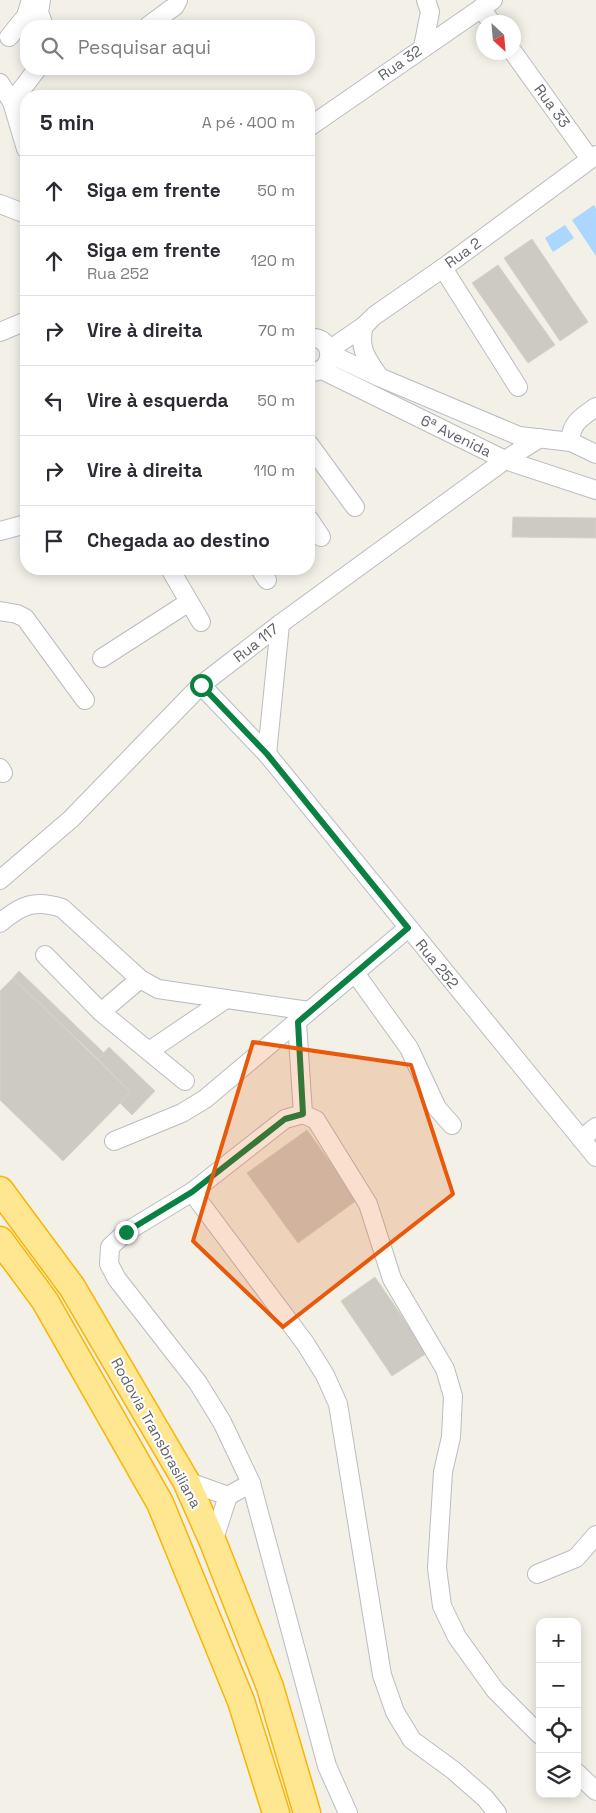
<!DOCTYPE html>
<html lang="pt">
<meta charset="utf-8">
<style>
body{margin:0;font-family:"Space Grotesk",sans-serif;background:#f2f2f3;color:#2b2b33}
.controls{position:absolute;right:15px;bottom:15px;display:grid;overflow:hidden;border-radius:10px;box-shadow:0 2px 12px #0003}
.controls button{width:45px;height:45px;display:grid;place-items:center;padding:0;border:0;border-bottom:1px solid #e1e1e2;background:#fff;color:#2b2b33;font:25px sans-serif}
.compass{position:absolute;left:476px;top:15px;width:45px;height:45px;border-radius:50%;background:#fff;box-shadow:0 2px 12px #0003;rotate:154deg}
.stop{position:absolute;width:15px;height:15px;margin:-11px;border:4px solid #0b8043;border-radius:50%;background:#fff}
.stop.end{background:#0b8043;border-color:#fff;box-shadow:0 1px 5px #0008}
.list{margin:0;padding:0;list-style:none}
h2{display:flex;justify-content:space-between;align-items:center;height:65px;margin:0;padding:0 20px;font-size:21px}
h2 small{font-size:16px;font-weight:400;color:#7c7c81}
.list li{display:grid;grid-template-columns:32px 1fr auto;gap:15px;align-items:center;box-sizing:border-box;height:70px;padding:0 20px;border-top:1px solid #e1e1e2}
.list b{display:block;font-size:19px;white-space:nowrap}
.list p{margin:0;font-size:16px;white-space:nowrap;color:#7c7c81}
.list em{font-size:16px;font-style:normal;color:#7c7c81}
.icon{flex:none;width:28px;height:28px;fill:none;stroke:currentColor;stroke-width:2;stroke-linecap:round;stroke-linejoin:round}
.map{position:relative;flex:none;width:596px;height:1813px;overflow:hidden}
.search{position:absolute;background:#fff;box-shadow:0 2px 12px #0003;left:20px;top:20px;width:295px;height:55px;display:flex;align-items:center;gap:12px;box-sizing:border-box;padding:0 18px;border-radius:20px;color:#7c7c81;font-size:19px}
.panel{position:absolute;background:#fff;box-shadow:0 2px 12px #0003;left:20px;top:90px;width:295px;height:485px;border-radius:20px}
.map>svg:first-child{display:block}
.water{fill:#aad6ff}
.building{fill:#cdcac4;stroke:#d7d2c4}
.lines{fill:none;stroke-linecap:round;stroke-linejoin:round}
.minor-casing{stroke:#b9bcc1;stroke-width:20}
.highway-casing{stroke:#f9b500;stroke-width:29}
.minor{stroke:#fff;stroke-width:18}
.highway{stroke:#ffe791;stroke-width:26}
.route{stroke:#0b8043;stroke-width:6}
.marked{fill:#e8590c;fill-opacity:0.2;stroke:#e8590c;stroke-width:4;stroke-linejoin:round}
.labels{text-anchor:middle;stroke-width:4;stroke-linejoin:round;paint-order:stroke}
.street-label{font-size:15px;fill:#5e6269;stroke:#fff}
</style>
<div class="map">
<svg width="596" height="1813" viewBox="0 0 596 1813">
<rect width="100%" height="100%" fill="#f2f0e7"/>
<g class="water">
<path d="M594 205 596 209V256L572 220Z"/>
<path d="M565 225 574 238 553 252 545 238Z"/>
</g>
<g class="building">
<path d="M532 239 588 322 560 341 504 258Z"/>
<path d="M498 265 555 345 528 363 472 283Z"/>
<path d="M513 517 596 518V538L512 537Z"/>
<path d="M19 971 104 1053 98 1059 13 978Z"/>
<path d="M13 978 131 1092 63 1161 0 1100V991Z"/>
<path d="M109 1047 155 1091 132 1115 120 1103 131 1092 98 1059Z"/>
<path d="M307 1130 357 1200 298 1243 247 1173Z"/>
<path d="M375 1277 427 1353 392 1376 341 1301Z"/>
</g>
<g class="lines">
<defs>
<g id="minor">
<path d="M41 0 39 12 44 26"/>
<path d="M481 8 491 22"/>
<path d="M148 26 175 6 178 0"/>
<path d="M9 37 26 16 31 0"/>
<path d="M423 47 430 12 426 0"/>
<path d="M513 52 590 159"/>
<path d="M0 83 12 102 26 149"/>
<path d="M12 102 37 69"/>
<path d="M309 127 493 0"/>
<path d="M0 204 26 214"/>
<path d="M443 268 518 387"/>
<path d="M364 326C358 347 366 358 378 375"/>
<path d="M0 332 26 321"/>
<path d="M309 338C336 335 336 374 309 372"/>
<path d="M329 350 364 326 374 316 443 268 596 155"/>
<path d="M330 354 379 377 519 436 571 442 596 454"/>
<path d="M322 370 505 460 596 490"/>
<path d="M571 442C569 424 583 416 596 407"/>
<path d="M309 444 355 507"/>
<path d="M309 519 321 537"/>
<path d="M0 531 26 524"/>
<path d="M170 569 201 622"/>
<path d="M260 569 267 580"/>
<path d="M0 611 17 614 25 618 85 700"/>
<path d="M102 658 189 602"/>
<path d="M201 685 267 754 596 1157"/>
<path d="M267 754 280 624"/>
<path d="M0 768 3 773"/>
<path d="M0 880 71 819 201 685 280 624 505 460 540 438"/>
<path d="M0 923C21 905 35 899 62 908L140 979 158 989 309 1011"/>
<path d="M45 955 101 1012 185 1081"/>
<path d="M355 973 409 1048 437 1108 452 1125"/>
<path d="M101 1012 140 979"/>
<path d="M297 1022 303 1114"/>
<path d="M149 1051 226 999"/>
<path d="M581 1139 596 1127"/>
<path d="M114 1141 182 1113 205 1099 408 928"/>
<path d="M192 1192 305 1343 325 1375 338 1404 382 1675 395 1712 412 1740 453 1770 485 1798 497 1813"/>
<path d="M186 1481 228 1496"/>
<path d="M213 1542 228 1496 251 1483"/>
<path d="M537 1574 576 1558 596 1535"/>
<path d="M577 1773 596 1791"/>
<path d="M348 1813 327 1766 251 1483 222 1422 198 1383 117 1279 109 1264 110 1247 126 1232 192 1192 285 1119 303 1114 316 1120 368 1204 392 1279 445 1369 453 1396 451 1437 443 1472 437 1568 442 1606 457 1637 495 1690 540 1735"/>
</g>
<g id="highway">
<path d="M0 1190 72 1287 186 1481 213 1542 270 1687 307 1813"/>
<path d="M0 1240 45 1301 160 1503 241 1701 276 1813"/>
</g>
</defs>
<use href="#minor" class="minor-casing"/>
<use href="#highway" class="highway-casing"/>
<use href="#minor" class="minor"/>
<use href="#highway" class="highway"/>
</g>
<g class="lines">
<path class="route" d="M126 1232 192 1192 285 1119 303 1114 298 1022 408 928 267 754 201 685"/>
</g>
<path class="marked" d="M253 1042 411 1065 453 1194 283 1327 193 1241Z"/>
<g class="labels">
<g class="street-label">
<text transform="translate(400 63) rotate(-35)" y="5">Rua 32</text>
<text transform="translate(552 106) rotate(54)" y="5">Rua 33</text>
<text transform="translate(463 253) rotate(-36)" y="5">Rua 2</text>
<text transform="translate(456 436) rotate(26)" y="5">6ª Avenida</text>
<text transform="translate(256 643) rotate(-38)" y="5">Rua 117</text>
<text transform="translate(437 964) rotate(51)" y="5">Rua 252</text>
<text transform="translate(156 1433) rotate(61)" y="5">Rodovia Transbrasiliana</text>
</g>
</g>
</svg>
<div class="controls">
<button>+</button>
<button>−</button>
<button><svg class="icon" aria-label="locate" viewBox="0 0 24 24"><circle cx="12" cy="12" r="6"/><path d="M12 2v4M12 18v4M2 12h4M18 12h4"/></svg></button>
<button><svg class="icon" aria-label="layers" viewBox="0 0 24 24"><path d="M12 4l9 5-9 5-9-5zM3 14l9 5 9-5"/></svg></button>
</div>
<svg class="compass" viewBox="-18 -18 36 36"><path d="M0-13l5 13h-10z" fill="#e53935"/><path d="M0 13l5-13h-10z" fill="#7c7c81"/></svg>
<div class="stop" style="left:201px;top:685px"></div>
<div class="stop end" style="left:126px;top:1232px"></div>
<div class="search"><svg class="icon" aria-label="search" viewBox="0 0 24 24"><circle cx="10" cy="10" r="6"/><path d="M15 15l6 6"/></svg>Pesquisar aqui</div>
<section class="panel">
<h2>5 min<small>A pé · 400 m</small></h2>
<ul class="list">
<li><svg class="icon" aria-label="ahead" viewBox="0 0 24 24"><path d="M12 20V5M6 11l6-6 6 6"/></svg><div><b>Siga em frente</b></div><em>50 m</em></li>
<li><svg class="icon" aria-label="ahead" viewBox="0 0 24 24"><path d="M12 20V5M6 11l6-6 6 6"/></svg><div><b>Siga em frente</b><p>Rua 252</p></div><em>120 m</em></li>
<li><svg class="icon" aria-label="right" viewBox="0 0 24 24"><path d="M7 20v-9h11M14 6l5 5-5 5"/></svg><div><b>Vire à direita</b></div><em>70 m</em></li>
<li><svg class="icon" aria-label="left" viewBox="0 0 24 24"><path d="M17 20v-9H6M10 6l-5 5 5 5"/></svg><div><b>Vire à esquerda</b></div><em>50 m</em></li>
<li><svg class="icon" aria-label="right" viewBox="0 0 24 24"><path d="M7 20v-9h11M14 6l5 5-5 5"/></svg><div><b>Vire à direita</b></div><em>110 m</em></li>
<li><svg class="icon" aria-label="arrive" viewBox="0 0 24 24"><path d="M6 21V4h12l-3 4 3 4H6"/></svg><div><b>Chegada ao destino</b></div></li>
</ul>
</section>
</div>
